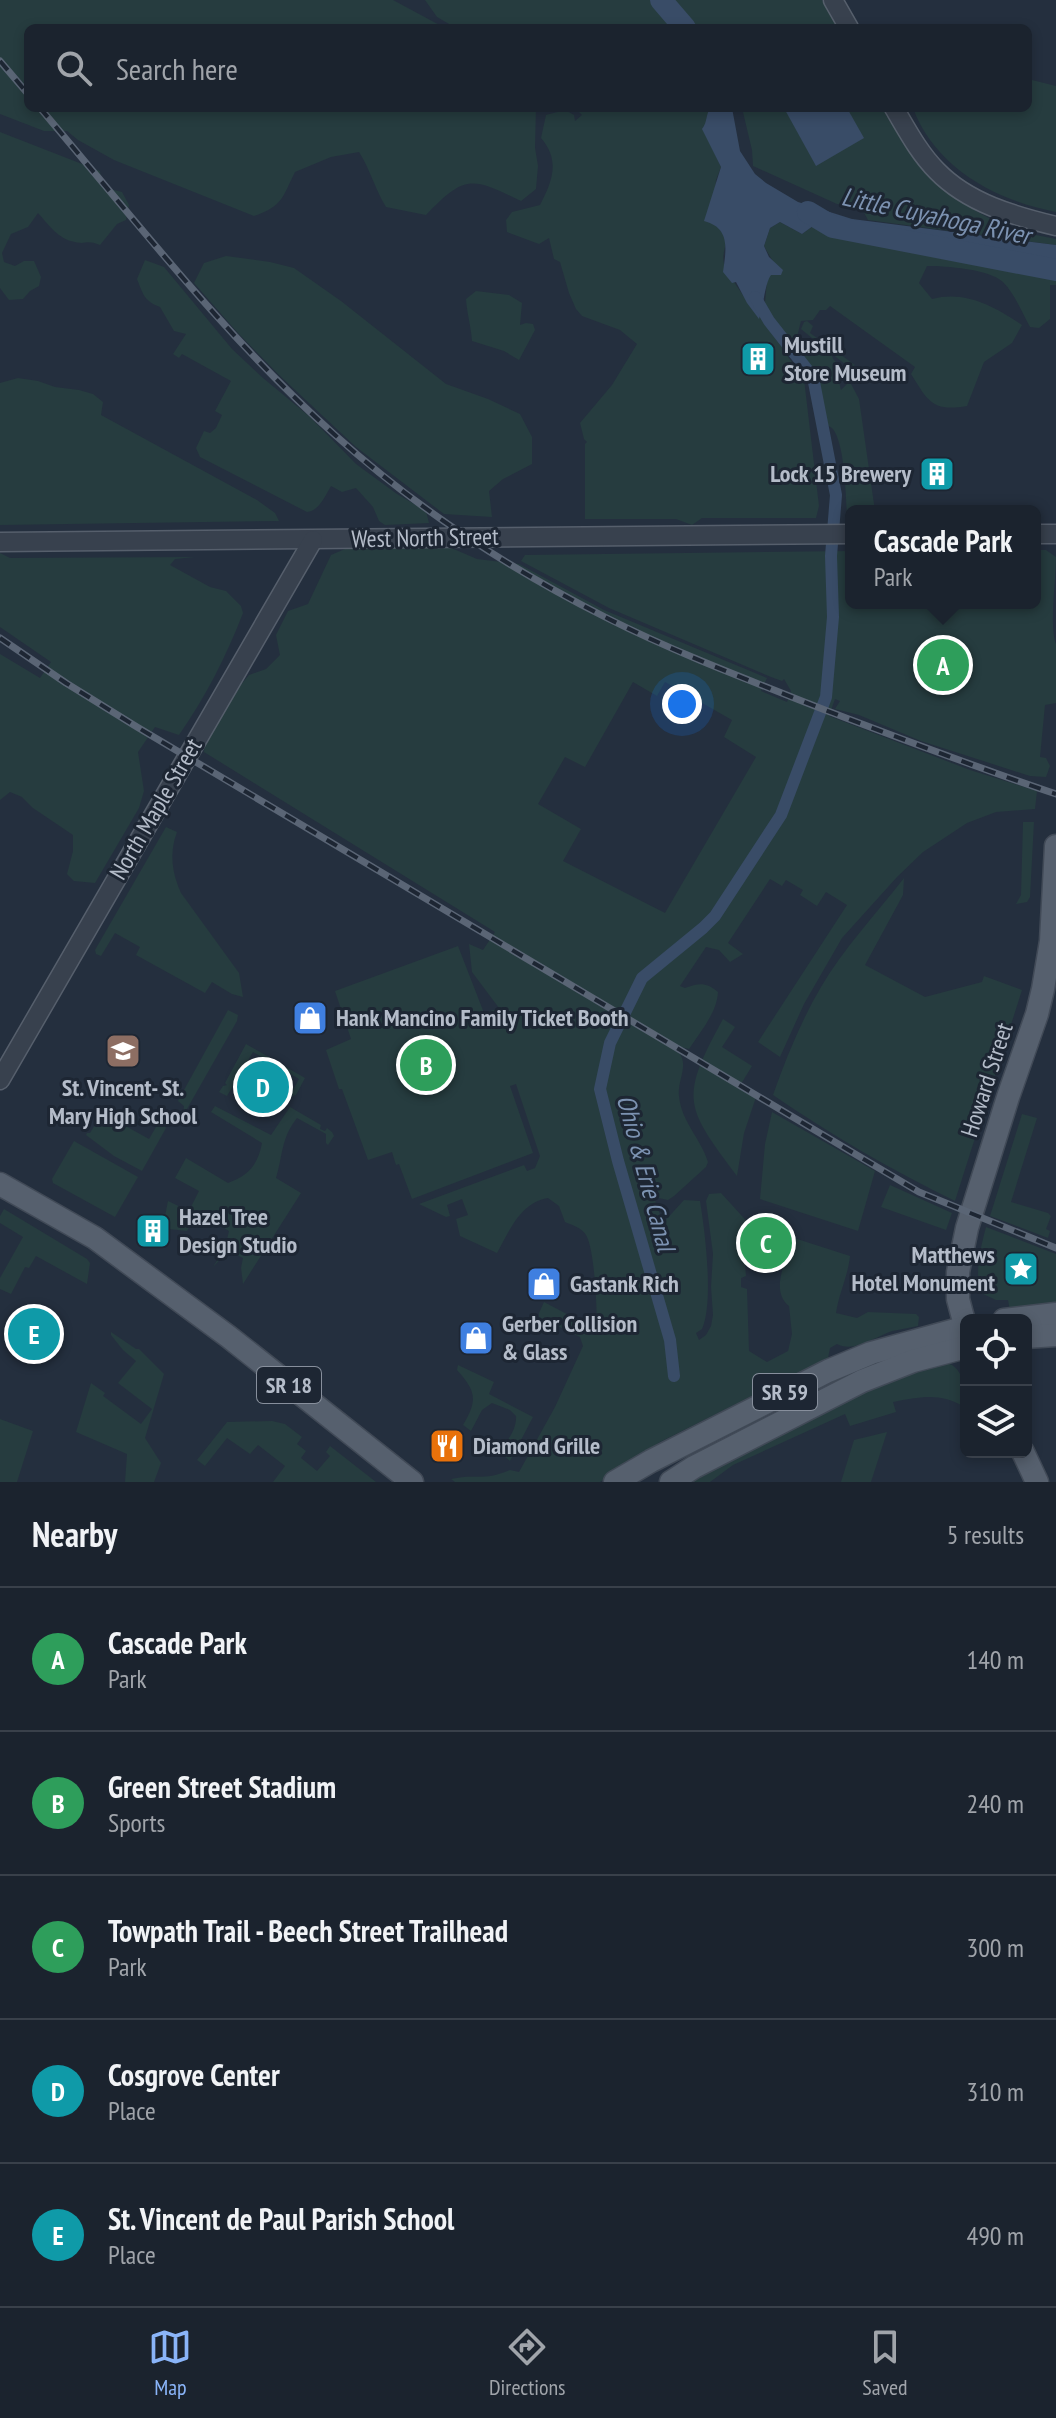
<!DOCTYPE html>
<style>
body{margin:0;font-family:"PT Sans Narrow",sans-serif;background:#282f3a;color:#f1f3f6}
.controls{position:absolute;right:24px;bottom:24px;display:grid;overflow:hidden;border-radius:12px;box-shadow:0 4px 12px #0003}
.controls button{width:72px;height:72px;display:grid;place-items:center;padding:0;border:0;border-bottom:2px solid #39404a;background:#1b232e;color:#f1f3f6;font:40px sans-serif}
.you{position:absolute;left:682px;top:704px;width:28px;height:28px;margin:-20px;border:6px solid #fff;border-radius:50%;background:#1a73e8;box-shadow:0 0 0 12px #1a73e833}
.badge{display:grid;place-items:center;width:52px;height:52px;border-radius:50%;background:#8ab4f8;color:#fff;font-size:26px;font-weight:700}
.pin{position:absolute;translate:-50% -50%;border:4px solid #fff;box-shadow:0 2px 8px #0006}
.popup{position:absolute;left:845px;top:505px;width:196px;height:104px;box-sizing:border-box;display:grid;place-content:center;border-radius:12px;background:#1b232e;filter:drop-shadow(0 2px 6px #0005);font-size:26px;white-space:nowrap;color:#a0a4aa}
.popup b{font-size:30px;color:#f1f3f6}
.popup::after{content:'';position:absolute;left:50%;top:100%;margin-left:-16px;border:16px solid transparent;border-top-color:#1b232e}
.list{margin:0;padding:0;list-style:none}
h2{display:flex;justify-content:space-between;align-items:center;height:104px;margin:0;padding:0 32px;font-size:34px}
h2 small{font-size:26px;font-weight:400;color:#a0a4aa}
.list li{display:grid;grid-template-columns:52px 1fr auto;gap:24px;align-items:center;box-sizing:border-box;height:144px;padding:0 32px;border-top:2px solid #39404a}
.list b{display:block;font-size:30px;white-space:nowrap}
.list p{margin:0;font-size:26px;white-space:nowrap;color:#a0a4aa}
.list em{font-size:26px;font-style:normal;color:#a0a4aa}
.icon{flex:none;width:44px;height:44px;fill:none;stroke:currentColor;stroke-width:2;stroke-linecap:round;stroke-linejoin:round}
.map{position:relative;flex:none;width:1056px;height:1482px;overflow:hidden}
.search{position:absolute;background:#1b232e;box-shadow:0 4px 12px #0003;left:24px;right:24px;top:24px;height:88px;display:flex;align-items:center;gap:20px;box-sizing:border-box;padding:0 28px;border-radius:12px;color:#a0a4aa;font-size:30px}
.sheet{height:824px;background:#1b232e}
nav{display:flex;justify-content:space-around;align-items:center;box-sizing:border-box;height:112px;border-top:2px solid #39404a;background:#1b232e;font-size:22px;color:#a0a4aa}
nav a{display:grid;justify-items:center;gap:4px}
nav .on{color:#8ab4f8}
.map>svg:first-child{display:block}
.green{fill:#263c3f;fill-rule:evenodd}
.water{fill:#394c67}
.lines{fill:none;stroke-linecap:round;stroke-linejoin:round}
.canal{stroke:#394c67;stroke-width:12}
.river{stroke:#394c67;stroke-width:22}
.minor-casing{stroke:#565f6c;stroke-width:21}
.major-casing{stroke:#414a57;stroke-width:25}
.minor{stroke:#38414e;stroke-width:18}
.major{stroke:#56606e;stroke-width:22}
.rail-casing{stroke:#5a6575;stroke-width:7}
.rail{stroke:#1d2633;stroke-width:4;stroke-dasharray:12;stroke-linecap:butt}
.labels{text-anchor:middle;stroke-width:6;stroke-linejoin:round;paint-order:stroke}
.shield{fill:#1d2633;stroke:#878f9c;stroke-width:2}
.shield-label{font-size:22px;font-weight:bold;fill:#b4bcc9}
.poi-label{font-size:24px;font-weight:bold;fill:#b4bcc9;stroke:#1d2633;text-anchor:start}
.street-label{font-size:24px;fill:#b4bcc9;stroke:#1d2633}
.water-label{font-size:26px;font-style:italic;fill:#7c92b1;stroke:#1d2633}
</style>
<div class="map">
<svg width="1056" height="1482" viewBox="0 0 1056 1482">
<rect width="100%" height="100%" fill="#242f3e"/>
<g class="green">
<path d="M0 0H393L445 28H28V108H536L535 148 538 166 536 189 521 201C472 177 465 174 426 215L386 207C375 189 370 169 359 152L331 157 295 172C282 198 283 206 254 216L114 160 78 140 67 131H44L0 114Z"/>
<path d="M425 0H822L839 28H456L437 17Z"/>
<path d="M1028 79 1056 86V212C997 201 935 168 913 108H1028Z"/>
<path d="M575 108H711C700 126 713 149 721 167L716 180 713 223C736 243 720 245 724 264 725 271 753 309 759 318L765 303 767 280 775 265 764 246 770 228 780 222 802 234 813 226 833 227 1056 270V285H1050V319L1039 328 1030 327C1022 313 1015 294 1003 282 989 269 946 266 927 266L919 283 932 299C966 290 995 307 1022 325L1012 343 984 362 967 406C932 412 928 401 911 374L915 367 830 306 826 310H820L813 320 801 321C796 338 800 340 783 350L804 379 819 506 816 518H702L692 525 676 519H585V444L587 442 584 439 580 423 612 385 637 344 620 330 582 316 576 309 569 293 560 262 554 259 549 238 539 244 507 232 506 220 512 212 540 205C553 180 560 160 541 138L546 115 565 110 574 115 575 121 582 115Z"/>
<path d="M742 108H882C916 166 949 203 1013 229 1026 234 1042 236 1056 239V245L868 220 861 207 837 204 753 166 752 150Z"/>
<path d="M0 132 100 171 102 187 122 192 129 205 126 220 117 224 100 245C86 239 86 245 75 242 58 239 49 225 38 213L28 227 11 234 2 253 4 262 15 266 24 261H34L41 277 39 286 30 291 23 299 9 300 0 288Z"/>
<path d="M226 256 270 262 294 268 341 301 446 384 488 399 520 414 532 437V464L503 479 489 491 492 517 444 514 356 447 278 374 237 332 194 283 204 263Z"/>
<path d="M145 260 164 267 232 349 263 378 309 416 356 464 397 494 426 511 429 523 385 525 379 521 373 507 356 488 342 492 331 486C325 496 319 511 307 512L200 457 196 448 204 431 210 433 216 428 222 415 215 411 231 381 182 354 179 358 173 354 186 334 174 331 160 307C144 301 143 294 137 279Z"/>
<path d="M476 291 509 295 522 303 520 325 526 323 533 324 535 330 519 360 504 351 472 341C471 326 467 314 466 299Z"/>
<path d="M807 321 813 326 810 333 855 365 850 368 831 353 833 359 845 371 838 378 841 390 847 384H851L859 399 875 511H851V518H847C846 497 845 445 833 429 831 427 822 422 818 419 814 409 814 403 813 393 812 381 802 368 794 358L796 346 806 340 828 351 801 329 804 322Z"/>
<path d="M18 378 38 381 55 387 79 390 93 394 103 402 101 415 257 500 275 513 279 521 0 525V383Z"/>
<path d="M442 544 477 559 519 564 604 610 767 678 761 691 787 702 791 691 784 679 782 681 771 677 609 608 521 561 525 555 851 551V603H1035V550H1046L1056 557C1056 582 1049 625 1056 644V703L1045 705 1040 757 1046 758 1050 766 1046 777 1030 776 921 741 859 715 835 709 840 701 835 699 829 716 970 770 1037 791 1035 809 996 812 967 823 923 852 897 877 842 938 804 1004 780 1057 758 1042 847 905 826 892 817 906 800 895 803 890 786 880 782 886 770 879 728 943 743 954 730 962 719 950 706 947 680 986 685 988C699 983 706 982 718 992 717 1013 700 1032 689 1049L681 1047 678 1052C690 1064 677 1080 679 1096 681 1121 701 1139 708 1162L706 1167 674 1196 668 1200 654 1197 663 1223 684 1200 700 1201C705 1231 714 1302 702 1329L696 1333 699 1340 706 1335 711 1326 713 1315 711 1287 713 1254 706 1201 709 1194 721 1193 752 1227 743 1231 746 1276 741 1278V1287L747 1289 749 1351 767 1362 788 1351 792 1334 789 1306C769 1290 787 1258 794 1238L850 1256C848 1276 839 1293 836 1313L857 1318 868 1312 916 1314 919 1317 918 1326C910 1328 901 1329 892 1331 875 1337 854 1353 837 1344L830 1348 828 1358 660 1442 600 1482H455L451 1479C475 1473 482 1482 510 1470L519 1472 555 1407 583 1346 580 1337 539 1317V1313L544 1302 597 1330C597 1311 595 1250 586 1235 582 1228 572 1225 565 1222L559 1206 548 1198C520 1203 510 1230 497 1253L460 1236 456 1219 468 1215 462 1199 447 1205 450 1216 446 1217 419 1204 524 1165 527 1171 535 1168 540 1156 516 1084 510 1086 533 1153 412 1199 399 1164 396 1165 392 1152 368 1160 342 1089H339L326 1050 351 1039 335 991 458 946 484 1013 499 1008 472 972 469 944 483 950 495 932 204 752 205 738 235 692 249 675 266 669 280 655 276 635 288 611 308 604 331 555 352 546ZM633 682 657 696 665 682 732 720 724 737 756 757 665 913 563 861 581 829 538 804 565 757 585 767Z"/>
<path d="M0 553 10 558 195 557 175 559 170 565 210 587 226 591 241 606 243 613C227 655 205 698 179 735L155 727 138 752 144 791 139 808 95 883 74 881 67 874 73 851V835L33 808 22 797 10 792 0 800V654L40 678 51 662 0 627Z"/>
<path d="M1023 822H1034L1030 897 1027 902 1016 904 1021 895Z"/>
<path d="M166 827 177 832C169 853 172 873 181 893L239 973 243 997 232 994 212 982 205 993 136 955 140 947 115 933 101 956 96 954 95 950Z"/>
<path d="M904 878 903 895 865 965 925 997 982 982 984 976 1022 990 955 1201C892 1170 831 1135 773 1095 786 1058 801 1021 821 987 844 948 876 914 904 878Z"/>
<path d="M228 1010 238 1015 237 1021 183 1116 184 1106 178 1101Z"/>
<path d="M723 1019 735 1027 722 1047 752 1066 741 1084 757 1094 744 1133 737 1176C685 1106 679 1099 723 1019Z"/>
<path d="M246 1044 305 1078 296 1095 292 1096 287 1103H286L299 1079 253 1052 227 1096 219 1092 223 1086 227 1085 225 1083Z"/>
<path d="M215 1106 271 1135 290 1107 321 1125 320 1129 325 1131 327 1128 332 1132 334 1136 328 1145 326 1143V1134L297 1118C281 1138 283 1155 276 1178L301 1193 243 1284 241 1268 243 1258 228 1251 213 1267 225 1248 229 1231 198 1212 187 1231 168 1229 154 1241 164 1221 168 1201 189 1211 199 1191 175 1178 186 1158 228 1183C248 1176 258 1165 262 1143L211 1112Z"/>
<path d="M772 1112 875 1171 858 1231 760 1199 765 1144Z"/>
<path d="M102 1113 149 1139 163 1115V1123L166 1128 142 1171 114 1156 86 1135 87 1133H90Z"/>
<path d="M1022 1114 1037 1118 1011 1202 1048 1213 1051 1216 1046 1229 1050 1231 1048 1238 990 1216Z"/>
<path d="M74 1141 138 1177 115 1217 53 1183 52 1179Z"/>
<path d="M890 1185 952 1213 946 1230 881 1207Z"/>
<path d="M4 1209 87 1259 90 1263 87 1284 36 1256 29 1268 25 1267 11 1294 0 1289V1278L23 1237 0 1223V1216Z"/>
<path d="M986 1227 1056 1254V1306L1010 1311 1008 1300H996L981 1293C974 1274 981 1246 986 1227Z"/>
<path d="M111 1332 136 1349H139L164 1374 145 1438 161 1463 154 1482H125L127 1454 76 1432 91 1383 105 1393 103 1396 141 1424 152 1409 118 1383 136 1361 123 1350 111 1335Z"/>
<path d="M946 1362C965 1369 966 1390 966 1408 940 1392 921 1397 893 1402L896 1412 850 1426 845 1414 733 1465 710 1482H683L898 1375Z"/>
<path d="M458 1365 494 1382 489 1394 533 1417 510 1461 498 1451C507 1443 517 1429 516 1416L510 1410 492 1403 482 1410 471 1431 463 1425C478 1400 476 1391 457 1370Z"/>
<path d="M0 1419 33 1431 17 1482H0Z"/>
<path d="M272 1421 285 1424 302 1437 297 1444 306 1451 301 1458 317 1471 330 1456 326 1452 330 1446 376 1482H273L285 1466 258 1445 250 1454 227 1438 205 1466 197 1460 227 1422Z"/>
<path d="M887 1432 871 1482H841L854 1440Z"/>
</g>
<g class="water">
<path d="M711 108H732L740 151 755 174 766 183 798 202 852 219 1056 245V270L833 227 813 226 802 234 780 222 770 228 764 246 769 257 783 270 781 275H771C764 285 764 306 759 319L747 303 736 282 732 283 723 272C726 250 731 228 704 221L721 167 702 129C708 122 705 114 711 108Z"/>
<path d="M784 108H847L864 138 816 166Z"/>
</g>
<g class="lines">
<path class="canal" d="M674 1376 670 1340 618 1161 600 1089 610 1043 642 978 703 928 715 916 781 815 826 697 833 617 831 556 836 495 813 377 769 321 755 297"/>
<g class="river">
<path d="M661 0 685 28"/>
<path d="M808 212 833 227 1056 270"/>
</g>
<defs>
<g id="minor">
<path d="M833 0 849 28"/>
<path d="M894 108C907 130 919 153 937 171 968 203 1014 216 1056 226"/>
<path d="M1035 534H1056"/>
<path d="M0 542 851 534"/>
<path d="M0 1080 313 540"/>
</g>
<g id="major">
<path d="M0 1184 95 1238 229 1337 412 1482"/>
<path d="M1004 1320 1056 1314"/>
<path d="M966 1329 958 1299V1272L967 1228 1008 1097 1037 1014 1043 989 1051 941 1056 846"/>
<path d="M1026 1337 1056 1335"/>
<path d="M1023 1452 1037 1482"/>
<path d="M615 1482 651 1461 828 1371 871 1353 966 1327"/>
<path d="M671 1482 694 1467 862 1381 913 1361 966 1347"/>
</g>
</defs>
<use href="#minor" class="minor-casing"/>
<use href="#major" class="major-casing"/>
<use href="#minor" class="minor"/>
<use href="#major" class="major"/>
<defs>
<g id="rail">
<path d="M0 61 28 94"/>
<path d="M40 108C135 220 225 337 335 435 416 508 508 568 605 617 676 653 751 681 825 710 902 739 978 768 1056 794"/>
<path d="M0 638 66 683 137 727 919 1192 1056 1248"/>
</g>
</defs>
<use href="#rail" class="rail-casing"/>
<use href="#rail" class="rail"/>
</g>
<defs>
<symbol id="building-square" viewBox="-11 -11 22 22"><rect x="-9" y="-9" width="18" height="18" rx="4" fill="#0f9aa8" stroke="#1d2633"/><path d="M-4-6H4V6H1V3H-1V6H-4ZM-2.5-4.3h1.7v1.8h-1.7ZM.8-4.3h1.7v1.8H.8ZM-2.5-1h1.7V.8h-1.7ZM.8-1h1.7V.8H.8Z" fill="#fff"/></symbol>
<symbol id="shop-square" viewBox="-11 -11 22 22"><rect x="-9" y="-9" width="18" height="18" rx="4" fill="#3f7fe0" stroke="#1d2633"/><path d="M-5-2.5h2.3a2.7 3.5 0 0 1 5.4 0H5L5.5 6h-11ZM-1.5-2.5h3a1.5 2.3 0 0 0-3 0Z" fill="#fff"/></symbol>
<symbol id="school-square" viewBox="-11 -11 22 22"><rect x="-9" y="-9" width="18" height="18" rx="4" fill="#8d6e63" stroke="#1d2633"/><path d="M0-5L7-2L0 1L-7-2ZM-4 1L0 2.5L4 1V4Q0 6-4 4Z" fill="#fff"/></symbol>
<symbol id="sight-square" viewBox="-11 -11 22 22"><rect x="-9" y="-9" width="18" height="18" rx="4" fill="#0f9aa8" stroke="#1d2633"/><path d="M0-6L1.8-2.2L6-1.7L2.9 1.2L3.7 5.4L0 3.3L-3.7 5.4L-2.9 1.2L-6-1.7L-1.8-2.2Z" fill="#fff"/></symbol>
<symbol id="restaurant-square" viewBox="-11 -11 22 22"><rect x="-9" y="-9" width="18" height="18" rx="4" fill="#e8710a" stroke="#1d2633"/><path d="M-5-6h1v4h1v-4h1v4h1v-4h1v5L-1.5 .5V6h-2V.5L-5-1ZM5-6V6H3V1.5H1.5Q1.5-4 5-6Z" fill="#fff"/></symbol>
</defs>
<g fill-rule="evenodd">
<use href="#building-square" x="738" y="339" width="40" height="40"/>
<use href="#building-square" x="917" y="454" width="40" height="40"/>
<use href="#shop-square" x="290" y="998" width="40" height="40"/>
<use href="#school-square" x="103" y="1031" width="40" height="40"/>
<use href="#building-square" x="133" y="1211" width="40" height="40"/>
<use href="#sight-square" x="1001" y="1249" width="40" height="40"/>
<use href="#shop-square" x="524" y="1264" width="40" height="40"/>
<use href="#shop-square" x="456" y="1318" width="40" height="40"/>
<use href="#restaurant-square" x="427" y="1426" width="40" height="40"/>
</g>
<g class="labels">
<g class="shield">
<rect x="257" y="1367" width="64" height="36" rx="6"/>
<rect x="753" y="1374" width="64" height="36" rx="6"/>
</g>
<g class="shield-label">
<text x="289" y="1393">SR 18</text>
<text x="785" y="1400">SR 59</text>
</g>
<g class="poi-label">
<text x="784" y="353">Mustill<tspan x="784" dy="28">Store Museum</tspan></text>
<text x="911" y="482" text-anchor="end">Lock 15 Brewery</text>
<text x="336" y="1026">Hank Mancino Family Ticket Booth</text>
<text x="123" y="1096" text-anchor="middle">St. Vincent- St.<tspan x="123" dy="28">Mary High School</tspan></text>
<text x="179" y="1225">Hazel Tree<tspan x="179" dy="28">Design Studio</tspan></text>
<text x="995" y="1263" text-anchor="end">Matthews<tspan x="995" dy="28">Hotel Monument</tspan></text>
<text x="570" y="1292">Gastank Rich</text>
<text x="502" y="1332">Gerber Collision<tspan x="502" dy="28">&amp; Glass</tspan></text>
<text x="473" y="1454">Diamond Grille</text>
</g>
<g class="street-label">
<text transform="translate(425 538) rotate(-1)" y="8">West North Street</text>
<text transform="translate(156 809) rotate(-60)" y="8">North Maple Street</text>
<text transform="translate(987 1080) rotate(-72)" y="8">Howard Street</text>
</g>
<g class="water-label">
<text transform="translate(936 216) rotate(12)" y="9">Little Cuyahoga River</text>
<text transform="translate(646 1173) rotate(75)" y="9">Ohio &amp; Erie Canal</text>
</g>
</g>
</svg>
<div class="controls">
<button><svg class="icon" aria-label="locate" viewBox="0 0 24 24"><circle cx="12" cy="12" r="6"/><path d="M12 2v4M12 18v4M2 12h4M18 12h4"/></svg></button>
<button><svg class="icon" aria-label="layers" viewBox="0 0 24 24"><path d="M12 4l9 5-9 5-9-5zM3 14l9 5 9-5"/></svg></button>
</div>
<div class="you"></div>
<div class="pin badge" style="left:943px;top:665px;background:#2e9e5b">A</div>
<div class="popup"><b>Cascade Park</b>Park</div>
<div class="pin badge" style="left:426px;top:1065px;background:#2e9e5b">B</div>
<div class="pin badge" style="left:766px;top:1243px;background:#2e9e5b">C</div>
<div class="pin badge" style="left:263px;top:1087px;background:#0f9aa8">D</div>
<div class="pin badge" style="left:34px;top:1334px;background:#0f9aa8">E</div>
<div class="search"><svg class="icon" aria-label="search" viewBox="0 0 24 24"><circle cx="10" cy="10" r="6"/><path d="M15 15l6 6"/></svg>Search here</div>
</div>
<section class="sheet">
<h2>Nearby<small>5 results</small></h2>
<ul class="list">
<li><span class="badge" style="background:#2e9e5b">A</span><div><b>Cascade Park</b><p>Park</p></div><em>140 m</em></li>
<li><span class="badge" style="background:#2e9e5b">B</span><div><b>Green Street Stadium</b><p>Sports</p></div><em>240 m</em></li>
<li><span class="badge" style="background:#2e9e5b">C</span><div><b>Towpath Trail - Beech Street Trailhead</b><p>Park</p></div><em>300 m</em></li>
<li><span class="badge" style="background:#0f9aa8">D</span><div><b>Cosgrove Center</b><p>Place</p></div><em>310 m</em></li>
<li><span class="badge" style="background:#0f9aa8">E</span><div><b>St. Vincent de Paul Parish School</b><p>Place</p></div><em>490 m</em></li>
</ul>
</section>
<nav>
<a class="on"><svg class="icon" aria-label="map" viewBox="0 0 24 24"><path d="M3 6l6-2 6 2 6-2v14l-6 2-6-2-6 2zM9 4v14M15 6v14"/></svg>Map</a>
<a><svg class="icon" aria-label="directions" viewBox="0 0 24 24"><path d="M12 3l9 9-9 9-9-9zM9 14v-3h6M13 9l2 2-2 2"/></svg>Directions</a>
<a><svg class="icon" aria-label="saved" viewBox="0 0 24 24"><path d="M7 4h10v16l-5-4-5 4z"/></svg>Saved</a>
</nav>
